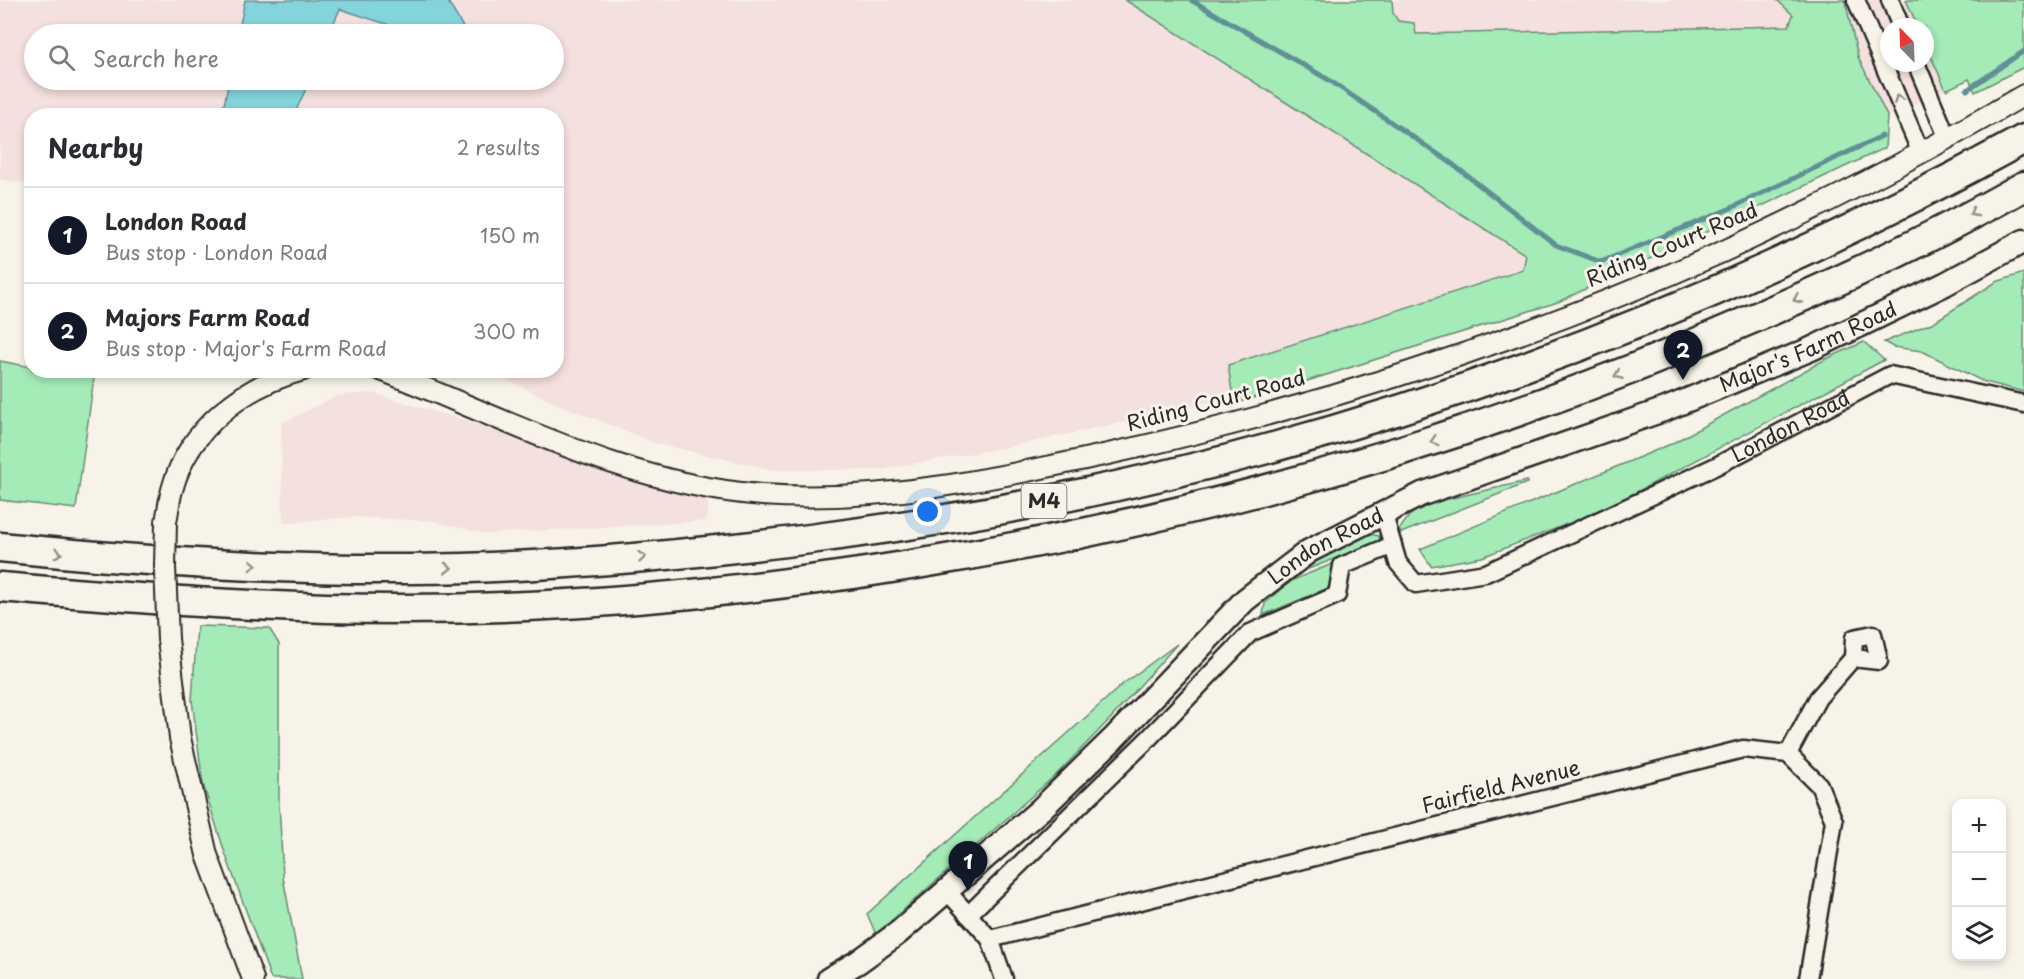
<!DOCTYPE html>
<meta charset="utf-8">
<style>
body{margin:0;font-family:"Playpen Sans",sans-serif;background:#f7f7f7;color:#2b2b33}
.controls{position:absolute;right:18px;bottom:18px;display:grid;overflow:hidden;border-radius:12px;box-shadow:0 3px 9px #0003}
.controls button{width:54px;height:54px;display:grid;place-items:center;padding:0;border:0;border-bottom:2px solid #e1e1e2;background:#fff;color:#2b2b33;font:30px sans-serif}
.compass{position:absolute;left:1880px;top:18px;width:54px;height:54px;border-radius:50%;background:#fff;box-shadow:0 3px 9px #0003;rotate:337deg}
.you{position:absolute;left:928px;top:512px;width:21px;height:21px;margin:-15px;border:4px solid #fff;border-radius:50%;background:#1a73e8;box-shadow:0 0 0 9px #1a73e833}
.badge{display:grid;place-items:center;width:39px;height:39px;border-radius:50%;background:#111827;color:#fff;font-size:20px;font-weight:700}
.pin{position:absolute;translate:-50% -50px;filter:drop-shadow(0 2px 3px #0008)}
.pin::after{content:'';position:absolute;top:32px;width:21px;height:18px;background:inherit;clip-path:polygon(0 0,100% 0,50% 100%)}
.list{margin:0;padding:0;list-style:none}
h2{display:flex;justify-content:space-between;align-items:center;height:78px;margin:0;padding:0 24px;font-size:26px}
h2 small{font-size:20px;font-weight:400;color:#7c7c81}
.list li{display:grid;grid-template-columns:39px 1fr auto;gap:18px;align-items:center;box-sizing:border-box;height:96px;padding:0 24px;border-top:2px solid #e1e1e2}
.list b{display:block;font-size:22px;white-space:nowrap}
.list p{margin:0;font-size:20px;white-space:nowrap;color:#7c7c81}
.list em{font-size:20px;font-style:normal;color:#7c7c81}
.icon{flex:none;width:33px;height:33px;fill:none;stroke:currentColor;stroke-width:2;stroke-linecap:round;stroke-linejoin:round}
.map{position:relative;flex:none;width:2024px;height:979px;overflow:hidden}
.search{position:absolute;background:#fff;box-shadow:0 3px 9px #0003;left:24px;top:24px;width:540px;height:66px;display:flex;align-items:center;gap:15px;box-sizing:border-box;padding:0 21px;border-radius:33px;color:#7c7c81;font-size:22px}
.panel{position:absolute;background:#fff;box-shadow:0 3px 9px #0003;left:24px;top:108px;width:540px;height:270px;border-radius:24px}
.map>svg:first-child{display:block}
.built{fill:#f4e0de;fill-rule:evenodd}
.green{fill:#a4ebb8;stroke:#688b72;stroke-width:1.5}
.water{fill:#83d4db;stroke:#609095;stroke-width:1.5}
.lines{fill:none;stroke-linecap:round;stroke-linejoin:round}
.stream{stroke:#609095;stroke-width:5}
.minor-casing{stroke:#2b2b2b;stroke-width:21}
.tertiary-casing{stroke:#2b2b2b;stroke-width:24}
.secondary-casing{stroke:#2b2b2b;stroke-width:27}
.motorway-casing{stroke:#2b2b2b;stroke-width:33}
.minor{stroke:#f7f3e8;stroke-width:16}
.tertiary{stroke:#f7f3e8;stroke-width:20}
.secondary{stroke:#f7f3e8;stroke-width:22}
.motorway{stroke:#f7f3e8;stroke-width:28}
.tertiary-bridge-casing{stroke:#2b2b2b;stroke-width:24;stroke-linecap:butt}
.tertiary-bridge{stroke:#f7f3e8;stroke-width:20}
.oneway{stroke:#918f8a}
.labels{text-anchor:middle;stroke-width:6;stroke-linejoin:round;paint-order:stroke}
.shield{fill:#f7f3e8;stroke:#686764;stroke-width:1.5}
.shield-label{font-size:20px;font-weight:bold;fill:#2b2b2b}
.street-label{font-size:21px;fill:#2b2b2b;stroke:#f7f3e8}
</style>
<div class="map">
<svg width="2024" height="979" viewBox="0 0 2024 979">
<rect width="100%" height="100%" fill="#f7f3e8"/>
<filter id="ink" filterUnits="userSpaceOnUse"><feTurbulence type="fractalNoise" baseFrequency=".0167" numOctaves="2"/><feDisplacementMap in="SourceGraphic" scale="12" xChannelSelector="R" yChannelSelector="G"/><feConvolveMatrix kernelMatrix="1 2 1 2 8 2 1 2 1" color-interpolation-filters="sRGB"/></filter>
<g filter="url(#ink)">
<g class="built">
<path d="M0 0H1191L1556 245 1551 287 1244 393 1166 413 1013 446 879 470H773L658 444 550 401 490 371 556 370V116H32L31 183 0 180ZM34 34H554V80H34Z"/>
<path d="M1243 0H1939L1969 79 1887 116 1858 57 1554 179ZM1889 27H1925V63H1889Z"/>
<path d="M372 393 500 431 571 457 709 496 707 521 486 534 433 521 352 517 283 523 281 424 338 395Z"/>
</g>
<g class="green">
<path d="M1125 0H1392L1393 13 1398 21 1414 23 1416 34 1789 26 1793 15 1777 0H1845L1858 57 1887 116 1885 148 1558 302 1234 404 1228 365 1523 270 1526 255Z"/>
<path d="M1906 0H2024V67L1975 92 1969 79 1946 90 1925 43V27H1918Z"/>
<path d="M2024 273V392L1982 381 1922 351 1893 347 1884 342 1934 322 1996 282Z"/>
<path d="M1864 342 1884 360 1601 511 1482 557 1431 566 1420 549 1671 444 1826 359Z"/>
<path d="M0 361 31 367 32 370 52 371 94 378 76 509 0 500Z"/>
<path d="M1527 481V483L1401 533 1399 530 1409 516 1426 504Z"/>
<path d="M1364 533 1379 536 1380 541 1306 570 1305 567Z"/>
<path d="M1337 562 1335 585 1263 615 1265 603 1293 580Z"/>
<path d="M197 626 269 628 279 644V802L283 877 302 979H271L225 853 203 784 192 700Z"/>
<path d="M1177 644 1111 718 1058 773 876 934 867 914 1124 683Z"/>
</g>
<g class="water">
<path d="M245 0H447L467 34H417L340 9 329 34H238Z"/>
<path d="M229 80H310L294 115H222Z"/>
</g>
<g class="lines">
<g class="stream">
<path d="M1191 0 1329 80 1451 163 1556 245 1601 262 1729 209 1882 136"/>
<path d="M1967 90 2024 51"/>
</g>
<defs>
<g id="minor">
<path d="M1856 0 1921 153"/>
<path d="M1890 0 1901 27"/>
<path d="M1916 63 1948 139"/>
<path id="s1" d="M1383 512 1398 563 1416 584 1486 573 1716 466 1890 375 2024 404"/>
<path d="M1873 634 1879 661 1853 658 1854 638Z"/>
<path d="M1788 754 1818 698 1853 658"/>
<path d="M947 891 990 939 1004 979"/>
<path d="M968 915 1147 740 1250 633 1337 595 1342 566 1393 545"/>
<path d="M990 939 1743 749 1788 754 1819 785 1834 821 1808 979"/>
</g>
<g id="tertiary">
<path d="M381 370C504 418 628 485 762 495 879 503 994 479 1108 454 1316 408 1527 339 1722 252 1825 205 1926 152 2024 95"/>
<path d="M166 522C168 512 169 501 172 490 188 429 244 385 303 370"/>
<path d="M168 639 180 738 207 855 253 979"/>
</g>
<g id="secondary">
<path id="s2" d="M829 979 858 962 898 933 1041 809 1113 739 1245 600 1309 551 1422 494 1666 409 1811 349 1945 284 2024 241"/>
</g>
<g id="motorway">
<path d="M0 547C136 561 274 570 410 569 544 568 677 556 810 539 893 528 977 515 1060 498 1398 430 1722 305 2024 139"/>
<path d="M0 587C133 598 266 609 400 609 593 609 786 588 975 554 1239 507 1495 431 1740 324 1837 283 1933 238 2024 186"/>
</g>
</defs>
<use href="#minor" class="minor-casing"/>
<use href="#tertiary" class="tertiary-casing"/>
<use href="#secondary" class="secondary-casing"/>
<use href="#motorway" class="motorway-casing"/>
<use href="#minor" class="minor"/>
<use href="#tertiary" class="tertiary"/>
<use href="#secondary" class="secondary"/>
<use href="#motorway" class="motorway"/>
<defs>
<path id="tertiary-bridge" d="M166 522 165 567 168 639"/>
</defs>
<use href="#tertiary-bridge" class="tertiary-bridge-casing"/>
<use href="#tertiary-bridge" class="tertiary-bridge"/>
</g>
<defs><path id="oneway-chevron" d="M-2-3.5L2.5 0L-2 3.5" fill="none" stroke-width="1.6" stroke-linecap="round" stroke-linejoin="round" transform="scale(1.5)"/></defs>
<g class="oneway">
<use href="#oneway-chevron" transform="translate(1898 99) rotate(-113)"/>
<use href="#oneway-chevron" transform="translate(1973 213) rotate(152)"/>
<use href="#oneway-chevron" transform="translate(1797 299) rotate(156)"/>
<use href="#oneway-chevron" transform="translate(1618 375) rotate(159)"/>
<use href="#oneway-chevron" transform="translate(1434 441) rotate(163)"/>
<use href="#oneway-chevron" transform="translate(58 553) rotate(5)"/>
<use href="#oneway-chevron" transform="translate(642 557) rotate(-5)"/>
<use href="#oneway-chevron" transform="translate(253 565) rotate(2)"/>
<use href="#oneway-chevron" transform="translate(448 568) rotate(-1)"/>
</g>
</g>
<g class="labels">
<rect class="shield" x="1021.5" y="484" width="45" height="34" rx="4.5"/>
<g class="shield-label">
<text x="1044" y="508">M4</text>
</g>
<g class="street-label">
<text transform="translate(1672 245) rotate(-23)" y="7">Riding Court Road</text>
<text dy="7" stroke="none"><textPath href="#s2" startOffset="1185">Major's Farm Road</textPath></text>
<text transform="translate(1216 401) rotate(-15)" y="7">Riding Court Road</text>
<text dy="7" stroke="none"><textPath href="#s1" startOffset="490">London Road</textPath></text>
<text dy="7" stroke="none"><textPath href="#s2" startOffset="662">London Road</textPath></text>
<text transform="translate(1501 787) rotate(-14)" y="7">Fairfield Avenue</text>
</g>
</g>
</svg>
<div class="controls">
<button>+</button>
<button>−</button>
<button><svg class="icon" aria-label="layers" viewBox="0 0 24 24"><path d="M12 4l9 5-9 5-9-5zM3 14l9 5 9-5"/></svg></button>
</div>
<svg class="compass" viewBox="-18 -18 36 36"><path d="M0-13l5 13h-10z" fill="#e53935"/><path d="M0 13l5-13h-10z" fill="#7c7c81"/></svg>
<div class="you"></div>
<div class="pin badge" style="left:968px;top:891px">1</div>
<div class="pin badge" style="left:1683px;top:380px">2</div>
<div class="search"><svg class="icon" aria-label="search" viewBox="0 0 24 24"><circle cx="10" cy="10" r="6"/><path d="M15 15l6 6"/></svg>Search here</div>
<section class="panel">
<h2>Nearby<small>2 results</small></h2>
<ul class="list">
<li><span class="badge">1</span><div><b>London Road</b><p>Bus stop · London Road</p></div><em>150 m</em></li>
<li><span class="badge">2</span><div><b>Majors Farm Road</b><p>Bus stop · Major's Farm Road</p></div><em>300 m</em></li>
</ul>
</section>
</div>
